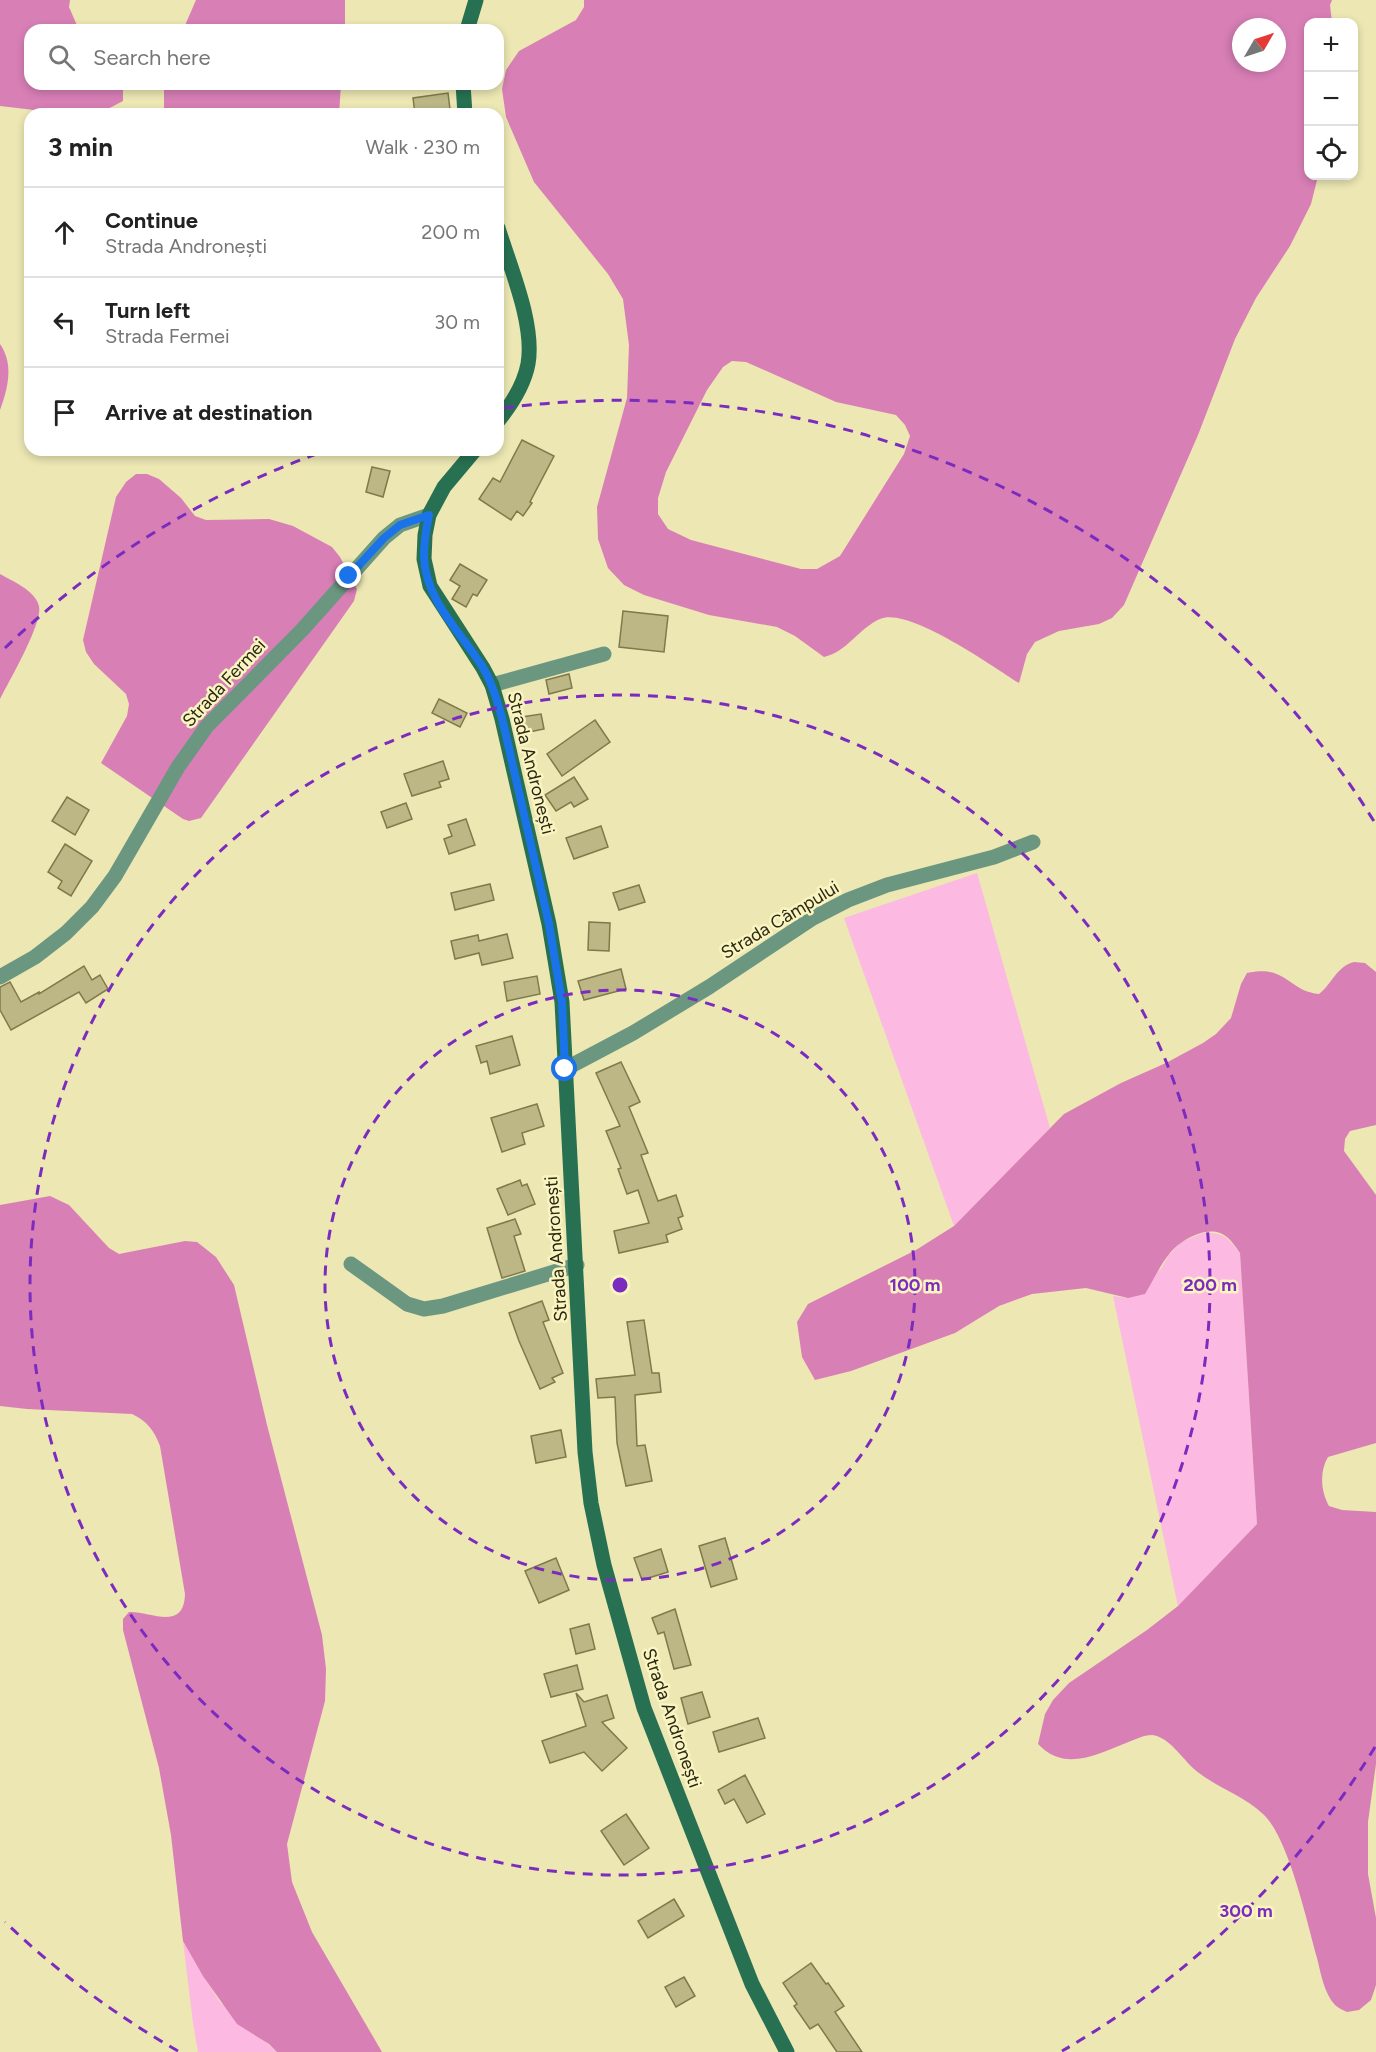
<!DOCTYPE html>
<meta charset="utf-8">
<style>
body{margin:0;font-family:Figtree,sans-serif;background:#f6f6f6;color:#222}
.controls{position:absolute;right:18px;top:18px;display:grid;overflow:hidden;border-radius:12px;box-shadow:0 3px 9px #0003}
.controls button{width:54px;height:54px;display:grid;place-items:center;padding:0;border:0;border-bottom:2px solid #e0e0e0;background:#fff;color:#222;font:30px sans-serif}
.compass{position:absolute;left:1232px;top:18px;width:54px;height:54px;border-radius:50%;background:#fff;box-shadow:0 3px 9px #0003;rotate:51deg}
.stop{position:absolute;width:18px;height:18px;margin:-14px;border:4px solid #1a73e8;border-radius:50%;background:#fff}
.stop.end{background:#1a73e8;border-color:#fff;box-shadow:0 2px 6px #0008}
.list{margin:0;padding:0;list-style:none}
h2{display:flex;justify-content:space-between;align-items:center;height:78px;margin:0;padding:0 24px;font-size:26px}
h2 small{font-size:20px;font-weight:400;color:#767676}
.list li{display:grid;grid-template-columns:39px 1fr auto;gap:18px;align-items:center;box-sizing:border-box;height:90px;padding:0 24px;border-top:2px solid #e0e0e0}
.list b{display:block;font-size:22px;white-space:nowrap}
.list p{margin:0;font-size:20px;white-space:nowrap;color:#767676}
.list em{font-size:20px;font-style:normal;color:#767676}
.icon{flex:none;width:33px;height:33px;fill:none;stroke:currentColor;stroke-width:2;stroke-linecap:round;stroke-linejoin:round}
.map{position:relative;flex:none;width:1376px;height:2052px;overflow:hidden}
.search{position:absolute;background:#fff;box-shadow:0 3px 9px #0003;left:24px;top:24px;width:480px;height:66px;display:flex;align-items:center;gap:15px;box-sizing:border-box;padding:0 21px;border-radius:18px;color:#767676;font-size:22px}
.panel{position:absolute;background:#fff;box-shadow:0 3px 9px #0003;left:24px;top:108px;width:480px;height:348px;border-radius:18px}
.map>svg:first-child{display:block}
.green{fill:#fcb9e1}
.forest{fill:#d87fb6;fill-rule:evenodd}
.building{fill:#bcb785;stroke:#7f7a4a;stroke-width:1.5}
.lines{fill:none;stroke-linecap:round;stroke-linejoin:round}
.street{stroke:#6b9781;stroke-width:15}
.secondary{stroke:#277152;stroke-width:15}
.route{stroke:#1a73e8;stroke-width:8}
.ring{fill:none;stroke:#7b2cbf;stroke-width:3;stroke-dasharray:10 8}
.labels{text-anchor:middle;stroke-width:5;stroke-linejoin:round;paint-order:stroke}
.street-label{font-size:18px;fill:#2a2814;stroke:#faf4c0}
.centre{fill:#7b2cbf;stroke:#faf4c0;stroke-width:3}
.ring-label{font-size:18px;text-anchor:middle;font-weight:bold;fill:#7b2cbf;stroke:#faf4c0;stroke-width:5;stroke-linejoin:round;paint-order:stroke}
</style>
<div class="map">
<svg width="1376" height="2052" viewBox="0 0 1376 2052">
<rect width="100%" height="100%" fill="#ece7b3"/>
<g class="green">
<path d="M977 873 1050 1128 954 1226 844 918Z"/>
<path d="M1203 1233C1224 1232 1227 1237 1240 1253L1257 1524 1178 1606 1113 1296 1128 1298 1161 1269 1169 1255 1181 1242Z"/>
<path d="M183 1941 219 2001 277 2052H198L193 2023Z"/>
</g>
<g class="forest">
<path d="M0 0H70L69 7 79 30H30V84H123V101L104 111 60 113 0 106Z"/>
<path d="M196 0H345V30H183Z"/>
<path d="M584 0H1332L1330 5 1332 22H1308V176H1318L1311 204 1290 246 1256 298 1235 339 1198 435 1124 605 1112 618 1099 624 1059 631 1035 642 1027 654 1019 683C993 667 908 606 880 619 859 628 847 652 824 657L795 636 777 627 709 615 644 595 624 585 608 568 598 539 597 507 627 398 629 345 623 299 608 274 534 182 506 117 502 89 506 70 519 51 576 20 584 7ZM1241 27H1277V63H1241ZM732 361 746 362 836 402 896 415 905 425 910 436 904 454 840 556 817 569H801L691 540 668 529 658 514V498L666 472 707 390 723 367Z"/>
<path d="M164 84H341L339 114H164Z"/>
<path d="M0 344C14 364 8 388 0 410Z"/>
<path d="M136 474H147L159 479 181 498 195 516 206 520 269 519 293 526 332 547 340 557 357 589 354 601 201 818 189 821 183 819 101 763 127 716 129 704 126 694 94 664 86 652 83 640 116 497 126 482Z"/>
<path d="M0 574C12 581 35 590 39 606 43 623 9 681 0 699Z"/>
<path d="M1354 962 1365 963 1376 972V1125L1350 1131 1345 1139 1344 1151 1376 1195V1443L1328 1457C1319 1472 1321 1492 1329 1506L1342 1510 1376 1512V1764L1368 1822V1874L1376 1918V1985L1371 2000 1359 2010 1347 2012C1343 2010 1338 2008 1335 2005 1324 1993 1321 1974 1317 1958 1307 1923 1289 1838 1263 1814 1243 1795 1215 1787 1194 1769 1182 1758 1169 1737 1152 1735 1143 1735 1134 1740 1126 1743 1096 1755 1064 1772 1038 1744L1045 1714 1053 1700 1069 1683 1147 1630 1178 1606 1257 1524 1240 1253C1235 1246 1229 1236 1220 1233 1203 1227 1180 1241 1170 1253 1160 1265 1153 1281 1145 1294L1128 1298 1086 1288 1032 1294 999 1306 955 1333 851 1371 815 1380 802 1357 797 1322 808 1304 916 1250 954 1226 1064 1114 1121 1083 1166 1063 1203 1043 1216 1034 1231 1018 1241 984 1247 973C1286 964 1288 991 1319 994 1333 983 1336 967 1354 962Z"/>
<path d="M50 1196 69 1205 109 1248 119 1254 185 1241 197 1242 216 1257 234 1285 267 1425 322 1635 326 1669 325 1701 287 1844 292 1882 312 1932 382 2052H277L269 2044 237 2024 203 1976 183 1941 171 1835 159 1768 123 1630V1619L129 1612C150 1611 184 1632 185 1594L160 1446C154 1430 147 1421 132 1414L27 1409 0 1406V1205Z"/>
</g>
<g class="building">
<path d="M448 93 450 109 415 114 413 98Z"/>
<path d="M522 440 554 456 530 502 532 503 523 516 517 511 511 520 479 499 493 478 500 482Z"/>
<path d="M372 467 390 471 383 497 366 492Z"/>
<path d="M460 564 487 580 477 596 473 594 466 607 452 599 460 586 450 580Z"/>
<path d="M623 611 668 616 664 652 619 647Z"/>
<path d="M569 674 572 688 549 694 546 680Z"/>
<path d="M439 699 467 713 460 727 432 713Z"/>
<path d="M541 714 544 729 524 733 522 717Z"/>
<path d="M595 720 610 742 562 776 547 754Z"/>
<path d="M443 761 449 779 439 782 441 787 412 796 404 774Z"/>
<path d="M574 777 588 799 574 807 571 802 556 811 545 795Z"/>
<path d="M67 797 89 810 75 835 52 821Z"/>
<path d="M406 803 412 819 387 828 381 812Z"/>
<path d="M466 819 475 845 449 854 444 839 452 836 448 825Z"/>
<path d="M601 826 608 847 574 859 566 838Z"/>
<path d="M65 844 92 861 71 896 58 888 62 881 48 872Z"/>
<path d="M490 884 494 900 455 910 451 893Z"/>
<path d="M639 885 645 902 619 910 613 893Z"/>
<path d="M589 922 610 923 609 951 588 950Z"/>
<path d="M507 934 513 958 482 965 479 953 455 959 451 941 478 935 479 941Z"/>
<path d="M84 966 92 980 100 975 108 989 86 1003 79 992 11 1030 0 1010V987L10 982 21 1002 39 992V994Z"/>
<path d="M621 969 626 989 584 1000 578 981Z"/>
<path d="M537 976 540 994 507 1001 504 982Z"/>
<path d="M512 1036 520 1065 490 1074 487 1061 481 1063 476 1046Z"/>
<path d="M621 1062 640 1102 629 1107 648 1153 641 1155 658 1201 676 1195 683 1216 678 1218 682 1229 666 1235 668 1242 619 1253 614 1231 649 1223 638 1190 627 1194 618 1169 621 1168 606 1131 620 1126 596 1073Z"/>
<path d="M537 1104 544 1126 522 1133 525 1144 502 1152 491 1118Z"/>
<path d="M520 1180 522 1186 527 1184 535 1204 508 1215 497 1189Z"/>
<path d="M515 1219 521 1234 514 1236 525 1271 502 1278 487 1228Z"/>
<path d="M542 1301 549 1320 543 1322 563 1373 552 1378 555 1382 540 1389 519 1341 509 1313Z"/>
<path d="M644 1320 652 1373H659L661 1392 635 1395 637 1446 645 1445 652 1481 626 1486 617 1443 615 1397 598 1398 596 1379 635 1375 627 1322Z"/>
<path d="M561 1430 566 1457 536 1463 531 1436Z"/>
<path d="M725 1538 737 1579 711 1587 699 1546Z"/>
<path d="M661 1549 668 1572 642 1580 634 1558Z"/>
<path d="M556 1558 569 1590 539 1603 525 1571Z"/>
<path d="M675 1609 691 1665 674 1669 664 1632 658 1634 652 1618Z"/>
<path d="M589 1624 595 1649 576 1654 570 1629Z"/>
<path d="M577 1665 583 1689 551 1697 544 1674Z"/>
<path d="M702 1692 710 1717 688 1724 681 1698Z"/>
<path d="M576 1693 584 1702 607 1695 614 1718 602 1722 627 1748 602 1771 584 1752 550 1763 542 1741 586 1726Z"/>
<path d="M758 1718 765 1738 719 1752 713 1732Z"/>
<path d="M745 1775 765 1814 747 1823 734 1799 725 1804 718 1790Z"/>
<path d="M626 1814 649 1848 624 1865 601 1831Z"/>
<path d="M674 1899 684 1916 648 1938 638 1921Z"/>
<path d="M811 1963 826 1984 828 1983 844 2006 835 2012 862 2052H837L818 2024 810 2029 794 2006 797 2004 783 1983Z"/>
<path d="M684 1977 695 1996 676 2007 665 1987Z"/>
</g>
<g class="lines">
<g class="street">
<path d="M492 685 604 654"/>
<path d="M0 977 35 957 66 933 92 907 115 876 178 767 207 726 302 630 384 538 400 525 429 515"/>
<path d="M565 1069 633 1033 709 987 813 918 848 900 887 885 994 857 1033 842"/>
<path d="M351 1264 407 1304 424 1309 443 1306 577 1265"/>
</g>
<g class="secondary">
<path d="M467 30 476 0"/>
<path d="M463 84 465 114"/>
<path d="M498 228C510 267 535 324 528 364 524 385 511 405 498 421"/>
<path d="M475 450 444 487 429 515 425 535 424 559 430 586 483 668 492 685 502 719 549 924 562 1002 585 1452 591 1503 604 1565 644 1708 752 1984 787 2052"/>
</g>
</g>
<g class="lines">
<path class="route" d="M349 576 384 538 400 525 429 515C426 529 424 543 424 557 425 599 461 633 482 666 492 682 497 701 502 718L549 924 562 1002 565 1069"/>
</g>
<g class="ring">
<circle cx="620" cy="1285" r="295"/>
<circle cx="620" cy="1285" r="590"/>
<path d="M1375 1747A885 885 0 0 1 1062 2051M178 2051A885 885 0 0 1 5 1922M5 648A885 885 0 0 1 325 451M504 408A885 885 0 0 1 1375 823"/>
</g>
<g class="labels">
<g class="street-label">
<text transform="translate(224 683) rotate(-47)" y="6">Strada Fermei</text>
<text transform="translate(531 763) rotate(76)" y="6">Strada Andronești</text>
<text transform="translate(780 920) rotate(-31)" y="6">Strada Câmpului</text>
<text transform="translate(556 1249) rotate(-94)" y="6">Strada Andronești</text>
<text transform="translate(672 1718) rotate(71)" y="6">Strada Andronești</text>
</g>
</g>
<circle cx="620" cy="1285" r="9" class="centre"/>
<g class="ring-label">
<text x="915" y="1291">100 m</text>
<text x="1210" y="1291">200 m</text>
<text x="1246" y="1917">300 m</text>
</g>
</svg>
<div class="controls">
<button>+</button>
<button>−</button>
<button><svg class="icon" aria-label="locate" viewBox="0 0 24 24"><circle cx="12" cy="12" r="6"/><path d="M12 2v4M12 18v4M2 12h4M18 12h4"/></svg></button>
</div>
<svg class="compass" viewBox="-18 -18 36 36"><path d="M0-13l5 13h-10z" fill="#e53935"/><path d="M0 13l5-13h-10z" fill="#767676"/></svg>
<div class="stop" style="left:565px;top:1069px"></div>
<div class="stop end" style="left:349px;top:576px"></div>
<div class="search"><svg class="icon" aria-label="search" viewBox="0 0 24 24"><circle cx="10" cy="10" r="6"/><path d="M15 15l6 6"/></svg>Search here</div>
<section class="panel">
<h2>3 min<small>Walk · 230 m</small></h2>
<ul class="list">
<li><svg class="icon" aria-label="ahead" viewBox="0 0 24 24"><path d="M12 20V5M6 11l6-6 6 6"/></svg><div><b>Continue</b><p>Strada Andronești</p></div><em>200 m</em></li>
<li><svg class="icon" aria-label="left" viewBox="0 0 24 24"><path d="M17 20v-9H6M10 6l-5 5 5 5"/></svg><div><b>Turn left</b><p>Strada Fermei</p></div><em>30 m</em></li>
<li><svg class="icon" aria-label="arrive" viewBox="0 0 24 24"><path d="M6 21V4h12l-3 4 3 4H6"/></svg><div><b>Arrive at destination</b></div></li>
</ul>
</section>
</div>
